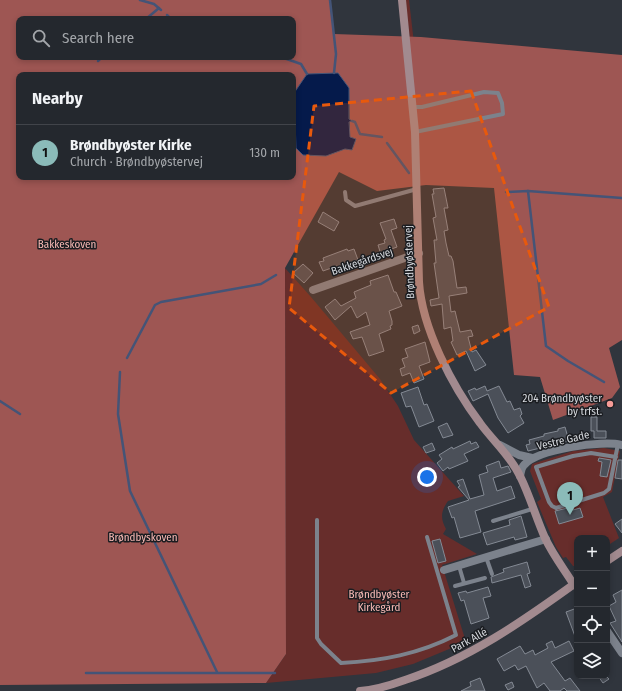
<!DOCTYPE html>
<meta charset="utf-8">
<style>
body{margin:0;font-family:"Fira Sans Condensed",sans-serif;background:#30343a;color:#f1f3f6}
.controls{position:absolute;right:12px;bottom:12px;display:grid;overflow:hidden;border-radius:8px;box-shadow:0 2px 6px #0003}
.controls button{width:36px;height:36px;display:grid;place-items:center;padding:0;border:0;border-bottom:1px solid #41444a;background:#24282e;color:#f1f3f6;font:20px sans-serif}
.you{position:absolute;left:427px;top:477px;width:14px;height:14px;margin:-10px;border:3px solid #fff;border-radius:50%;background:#1a73e8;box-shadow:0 0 0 6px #1a73e833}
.badge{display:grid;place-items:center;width:26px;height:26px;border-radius:50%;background:#8bbbb9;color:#111;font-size:13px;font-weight:700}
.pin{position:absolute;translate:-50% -33px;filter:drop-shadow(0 1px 2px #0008)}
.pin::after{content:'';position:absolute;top:21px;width:14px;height:12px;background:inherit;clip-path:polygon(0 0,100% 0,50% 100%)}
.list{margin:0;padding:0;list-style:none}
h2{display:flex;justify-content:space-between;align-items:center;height:52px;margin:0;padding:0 16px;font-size:17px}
h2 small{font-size:13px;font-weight:400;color:#a3a6aa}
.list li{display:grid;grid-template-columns:26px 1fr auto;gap:12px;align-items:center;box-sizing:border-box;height:56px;padding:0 16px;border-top:1px solid #41444a}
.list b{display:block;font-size:15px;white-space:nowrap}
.list p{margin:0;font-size:13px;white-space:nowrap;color:#a3a6aa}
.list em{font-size:13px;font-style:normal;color:#a3a6aa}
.icon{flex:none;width:22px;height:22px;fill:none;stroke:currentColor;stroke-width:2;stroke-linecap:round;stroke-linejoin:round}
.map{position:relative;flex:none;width:622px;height:691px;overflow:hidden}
.search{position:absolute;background:#24282e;box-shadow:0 2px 6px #0003;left:16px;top:16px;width:280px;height:44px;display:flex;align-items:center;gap:10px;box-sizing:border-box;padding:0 14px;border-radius:8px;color:#a3a6aa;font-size:15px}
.panel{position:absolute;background:#24282e;box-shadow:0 2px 6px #0003;left:16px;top:72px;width:280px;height:108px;border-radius:8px}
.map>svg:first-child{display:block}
.green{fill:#672d2b}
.forest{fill:#9e5653;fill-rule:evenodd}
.water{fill:#051a4b;stroke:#445477}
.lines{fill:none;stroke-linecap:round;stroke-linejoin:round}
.stream{stroke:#445477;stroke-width:2.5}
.building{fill:#4b5059;stroke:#848a94}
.lane{stroke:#7c828c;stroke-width:4}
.street{stroke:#7c828c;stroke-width:8}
.secondary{stroke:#a28a8f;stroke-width:8}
.marked{fill:#e8590c;fill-opacity:0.2;stroke:#e8590c;stroke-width:3;stroke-dasharray:8 5;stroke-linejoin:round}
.poi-dot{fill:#f59b97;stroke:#1a1c20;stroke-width:1.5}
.labels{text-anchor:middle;stroke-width:3;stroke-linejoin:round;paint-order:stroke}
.park-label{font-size:11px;fill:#fabab5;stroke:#1a1c20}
.street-label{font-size:11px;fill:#d7dadf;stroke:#1a1c20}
.poi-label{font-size:11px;fill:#d7dadf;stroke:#1a1c20;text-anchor:end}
</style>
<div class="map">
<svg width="622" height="691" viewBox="0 0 622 691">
<rect width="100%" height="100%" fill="#30353d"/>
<g class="green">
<path d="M405 0H409L421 104H418Z"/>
<path d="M285 268 311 297 380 379 398 406 414 440 464 496 448 501C441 511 440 518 446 529L443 534 477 554 442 565 466 642 413 664 376 673 266 683 286 654Z"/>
<path d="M604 448 620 451 612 492 603 497 619 538 607 546V538H577V566H573L566 557 563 558 556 547 537 502 541 499 530 471 532 464 573 451Z"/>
</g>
<path class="forest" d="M0 0H330L334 34 421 37 622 55V340L609 348 620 387 612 398 553 420 540 377 514 375 494 188 426 185 377 191 339 172 285 268 286 654 266 683 0 685ZM19 19H293V57H19ZM19 75H293V177H19ZM349 88 350 137 355 139 352 150 345 149Z"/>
<path class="water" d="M338 73 349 88V119L352 121 349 122 350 137 356 139 352 150 345 149 326 156 303 155 296 148 294 93 307 74Z"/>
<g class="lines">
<g class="stream">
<path d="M140 0 154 4 161 10"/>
<path d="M330 0 336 54 334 73"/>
<path d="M167 15 171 19"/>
<path d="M146 19 159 8"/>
<path d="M281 57 301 64 307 74"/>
<path d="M98 61 102 57"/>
<path d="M352 121 355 122 360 134 382 137"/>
<path d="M387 143 409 173"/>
<path d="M528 191 546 346 568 361 604 382"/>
<path d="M506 192 528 191 622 198"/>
<path d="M127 358 155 305 161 302 261 284 276 275"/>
<path d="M120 372 118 414 130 491 217 672"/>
<path d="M0 401 20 414"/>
<path d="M86 673H275"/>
</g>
</g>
<g class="building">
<path d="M444 188 448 208H444L448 230 444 231 446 243 449 256H451L453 261 457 288 466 287 467 293 449 296 451 312 455 311 460 332 471 330 473 336 468 337 472 352 476 350 486 365 475 371 466 351 457 355 451 342 453 341 451 327 444 329 442 304 431 306 430 300 439 298 434 263H436L434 240H437L433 218 436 217 432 194H434L433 189Z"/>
<path d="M323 212 339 222 334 231 318 222Z"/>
<path d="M394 219 397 228 391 230 397 247 386 251 388 256 382 258 378 245 385 243 384 240 386 239 380 223Z"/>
<path d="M347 249 348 251 354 249 358 260 349 263 350 266 340 270 337 266 323 271 319 262 324 261 323 258Z"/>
<path d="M303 264 313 273 304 283 293 273Z"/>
<path d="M388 275 394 292H396L402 306 389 311 392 321V325L390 326 391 329 379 334 384 351 369 356 362 337 353 339 350 332 370 325 366 312 357 318 351 306 335 320 325 307 335 299 341 306 356 298 354 292 371 285 370 281Z"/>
<path d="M418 325 420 331 414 334 412 327Z"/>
<path d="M425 342 430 362 419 366 424 379 414 383 410 373 402 376 400 369 405 367 402 359 408 357 405 349Z"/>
<path d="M485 386 487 391 499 386 507 402 510 401 514 410 520 408 522 414 520 416 524 423 508 433 498 418 488 394 473 401 468 391 475 388 476 390Z"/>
<path d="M418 387 424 405 427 404 434 421 419 427 411 406 406 407 401 393Z"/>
<path d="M591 417H597V431H606V438H594V431H591Z"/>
<path d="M447 423 453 435 443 438 438 427Z"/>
<path d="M565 427 569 441 528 451 526 445 530 444 529 440 544 436V434L558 431V429Z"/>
<path d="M470 441 471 444 476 442 479 447 464 454 468 461 449 469 448 467 443 471 437 463 442 459 439 455 452 447 453 449Z"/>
<path d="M432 443 435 450 426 453 423 447Z"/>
<path d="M599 458 611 460 607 477 600 476 602 462 598 461Z"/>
<path d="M618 460H622V479L615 478Z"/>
<path d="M499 461 501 468 508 466 511 472 493 478 497 491 511 486 515 498 475 511 481 532 460 538 454 517 452 518 448 507 469 500 458 487 460 486 457 481 463 479 470 499 484 495 479 475 488 472 486 466Z"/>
<path d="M572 507 573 510 580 508 583 517 559 524 555 511Z"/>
<path d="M521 516 527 537 515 540 514 537 487 545 483 533 510 525 509 520Z"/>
<path d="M622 519V533L615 524Z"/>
<path d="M440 539 446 561 438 563 432 541Z"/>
<path d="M527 562 530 573 527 574 531 586 525 588 521 575 492 583 491 577 504 572 503 569Z"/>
<path d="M488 587 491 596 483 598 489 618 471 624 464 600 461 601 458 593 466 591 467 593Z"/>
<path d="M622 590V642L610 623 616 621 609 606 616 602 613 595Z"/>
<path d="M577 608V639H576L566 612Z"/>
<path d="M552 641 555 648 569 641 574 651 551 662 565 681 570 678 580 691H567L564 688 560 691H550L544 683 537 688 526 666 518 670 515 665 504 671 497 659 520 646 525 654 533 650 535 655 548 648 546 644Z"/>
<path d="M598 676H606L609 679 603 683Z"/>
<path d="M480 678 485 691H461L471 686 470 682Z"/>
<path d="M512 682 514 687 508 690 505 685Z"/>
</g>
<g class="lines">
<g class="lane">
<path d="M413 107H422L484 92 498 93 502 103 503 114 415 132"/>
<path d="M345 192 346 200 355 206 417 189"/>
<path d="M616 457 591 453 573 456 536 467 549 502 552 506 556 508 604 493 609 489 618 444"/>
<path d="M317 520V638L321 644 341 663C382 661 419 654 456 635L427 537"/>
<path d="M493 521 532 509"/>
<path d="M486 557 492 574"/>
<path d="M459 566 464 583"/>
<path d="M455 586 485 578"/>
</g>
<g class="street">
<path d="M313 290 419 253"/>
<path d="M500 445 519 455 532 458"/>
<path d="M520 476C521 472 521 468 524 465 538 449 602 440 622 445"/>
<path d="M444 570 546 539"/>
<path d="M607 631 622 653"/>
</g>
<g class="secondary">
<path d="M402 0 415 132 419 282C422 328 452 386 480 423 493 441 510 455 520 476 530 496 536 518 545 538 553 555 564 569 574 585"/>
<path d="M607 561 622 551"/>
<path d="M360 691C376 690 391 685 405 680 469 659 523 621 577 582"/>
</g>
</g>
<path class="marked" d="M471 91 549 307 391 393 289 308 314 106Z"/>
<circle class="poi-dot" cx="610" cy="404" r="4"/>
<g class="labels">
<g class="park-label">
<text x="67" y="248">Bakkeskoven</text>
<text x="143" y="541">Brøndbyskoven</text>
<text x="379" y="598">Brøndbyøster<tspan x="379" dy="13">Kirkegård</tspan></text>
</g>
<g class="street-label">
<text transform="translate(362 261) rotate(-19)" y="4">Bakkegårdsvej</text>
<text transform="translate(409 262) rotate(-92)" y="4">Brøndbyøstervej</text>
<text transform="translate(563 440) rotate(-13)" y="4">Vestre Gade</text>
<text transform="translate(469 640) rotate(-29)" y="4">Park Allé</text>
</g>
<g class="poi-label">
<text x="602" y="402">204 Brøndbyøster<tspan x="602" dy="13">by trfst.</tspan></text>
</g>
</g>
</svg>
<div class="controls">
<button>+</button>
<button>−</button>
<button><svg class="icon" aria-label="locate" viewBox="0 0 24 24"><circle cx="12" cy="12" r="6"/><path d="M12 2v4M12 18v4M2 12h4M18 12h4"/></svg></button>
<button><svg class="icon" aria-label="layers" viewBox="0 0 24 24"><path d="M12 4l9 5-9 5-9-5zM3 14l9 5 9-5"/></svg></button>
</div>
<div class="you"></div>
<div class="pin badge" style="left:570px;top:515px">1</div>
<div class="search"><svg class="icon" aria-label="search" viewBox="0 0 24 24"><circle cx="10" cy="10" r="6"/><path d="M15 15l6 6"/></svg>Search here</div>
<section class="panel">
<h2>Nearby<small></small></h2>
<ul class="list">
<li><span class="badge">1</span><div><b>Brøndbyøster Kirke</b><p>Church · Brøndbyøstervej</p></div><em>130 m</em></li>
</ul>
</section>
</div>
